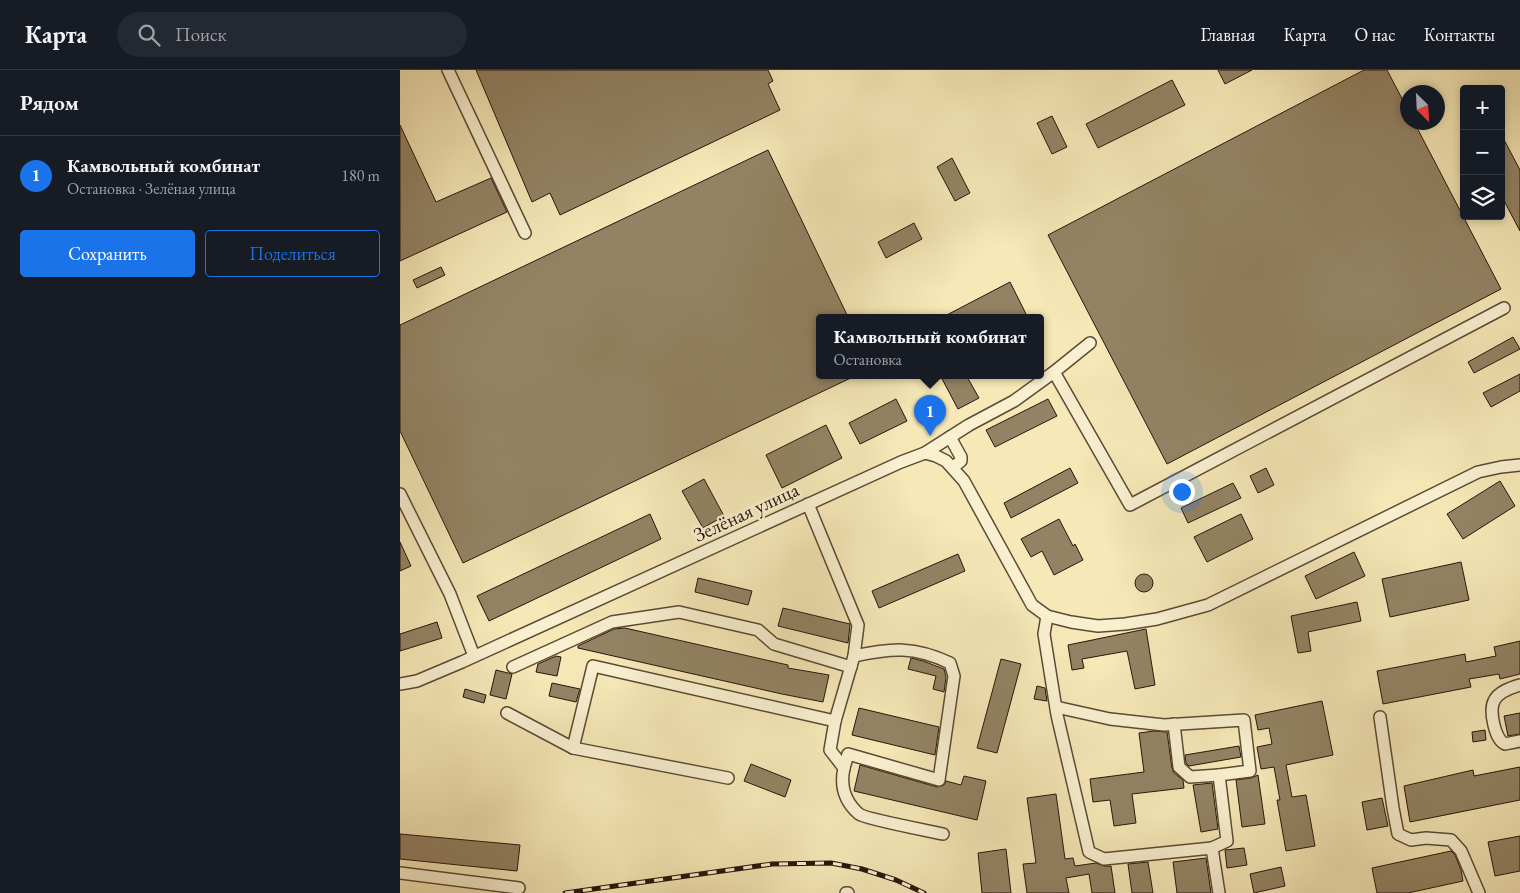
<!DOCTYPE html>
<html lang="ru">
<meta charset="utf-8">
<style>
body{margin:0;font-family:"EB Garamond",serif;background:#242831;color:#f1f3f6}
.controls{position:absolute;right:15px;top:15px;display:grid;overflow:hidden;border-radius:5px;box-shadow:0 2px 8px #0003}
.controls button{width:45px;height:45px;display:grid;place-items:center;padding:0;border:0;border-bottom:1px solid #363941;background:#171b24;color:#f1f3f6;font:25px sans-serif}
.compass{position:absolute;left:1000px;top:15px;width:45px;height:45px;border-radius:50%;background:#171b24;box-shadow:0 2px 8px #0003;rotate:156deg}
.you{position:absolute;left:781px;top:421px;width:18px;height:18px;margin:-12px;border:4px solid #fff;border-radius:50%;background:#1a73e8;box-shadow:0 0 0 8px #1a73e833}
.badge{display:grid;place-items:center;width:32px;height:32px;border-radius:50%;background:#1a73e8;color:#fff;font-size:16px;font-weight:700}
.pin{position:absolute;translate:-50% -41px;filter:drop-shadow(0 1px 2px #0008)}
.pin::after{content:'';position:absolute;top:26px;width:18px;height:15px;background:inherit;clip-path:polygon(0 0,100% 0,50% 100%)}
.popup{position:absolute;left:416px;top:244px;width:228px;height:65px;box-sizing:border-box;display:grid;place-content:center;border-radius:5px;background:#171b24;filter:drop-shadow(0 1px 4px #0005);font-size:16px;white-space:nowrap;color:#9ea1a6}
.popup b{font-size:19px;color:#f1f3f6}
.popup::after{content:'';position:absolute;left:50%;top:100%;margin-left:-10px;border:10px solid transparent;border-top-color:#171b24}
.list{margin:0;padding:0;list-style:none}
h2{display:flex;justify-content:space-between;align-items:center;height:65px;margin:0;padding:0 20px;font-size:21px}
h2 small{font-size:16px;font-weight:400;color:#9ea1a6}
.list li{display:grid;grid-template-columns:32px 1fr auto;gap:15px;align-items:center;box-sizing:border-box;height:80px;padding:0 20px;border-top:1px solid #363941}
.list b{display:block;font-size:19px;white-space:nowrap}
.list p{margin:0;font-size:16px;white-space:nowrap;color:#9ea1a6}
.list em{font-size:16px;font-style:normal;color:#9ea1a6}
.actions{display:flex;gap:10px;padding:15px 20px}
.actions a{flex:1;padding:11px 0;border:1px solid #1a73e8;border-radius:5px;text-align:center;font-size:18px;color:#1a73e8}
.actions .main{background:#1a73e8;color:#fff}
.icon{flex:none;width:28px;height:28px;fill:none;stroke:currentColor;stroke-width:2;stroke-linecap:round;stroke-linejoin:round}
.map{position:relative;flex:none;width:1120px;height:823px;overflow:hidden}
header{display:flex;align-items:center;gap:30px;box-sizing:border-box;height:70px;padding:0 25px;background:#171b24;border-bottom:1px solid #363941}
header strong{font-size:24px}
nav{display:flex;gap:28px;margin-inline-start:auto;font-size:18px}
.search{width:350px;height:45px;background:#242831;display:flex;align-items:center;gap:12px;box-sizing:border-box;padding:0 18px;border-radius:28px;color:#9ea1a6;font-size:19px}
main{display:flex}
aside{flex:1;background:#171b24}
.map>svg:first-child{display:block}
.building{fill:#938364;stroke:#28150a}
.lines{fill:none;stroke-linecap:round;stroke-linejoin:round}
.minor-casing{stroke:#5c4a35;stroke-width:14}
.minor{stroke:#f9f0d0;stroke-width:11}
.rail-casing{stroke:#28150a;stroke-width:5}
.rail{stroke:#f9f0d0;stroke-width:3;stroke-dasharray:9;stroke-linecap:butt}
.labels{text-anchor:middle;stroke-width:5;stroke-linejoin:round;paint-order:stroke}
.street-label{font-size:20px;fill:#28150a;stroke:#f9f0d0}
</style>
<header>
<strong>Карта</strong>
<div class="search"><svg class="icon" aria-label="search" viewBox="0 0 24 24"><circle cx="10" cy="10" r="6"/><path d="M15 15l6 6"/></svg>Поиск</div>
<nav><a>Главная</a><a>Карта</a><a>О нас</a><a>Контакты</a></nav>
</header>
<main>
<aside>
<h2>Рядом<small></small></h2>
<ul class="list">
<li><span class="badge">1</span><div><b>Камвольный комбинат</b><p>Остановка · Зелёная улица</p></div><em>180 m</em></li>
</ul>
<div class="actions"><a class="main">Сохранить</a><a>Поделиться</a></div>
</aside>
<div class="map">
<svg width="1120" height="823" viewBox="0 0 1120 823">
<rect width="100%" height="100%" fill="#f6e8b7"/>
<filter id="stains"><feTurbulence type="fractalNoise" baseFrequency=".004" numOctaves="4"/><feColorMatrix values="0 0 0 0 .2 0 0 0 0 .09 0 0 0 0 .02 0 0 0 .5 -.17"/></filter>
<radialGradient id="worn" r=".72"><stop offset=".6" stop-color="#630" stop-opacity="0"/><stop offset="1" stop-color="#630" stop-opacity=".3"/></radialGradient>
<g class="building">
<path d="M76 0H368L373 11 368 14 380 40 160 145 150 123 132 132Z"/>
<path d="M818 0H852L825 14Z"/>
<path d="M964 0H987L1008 40V52H1014L1101 219 767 394 648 165Z"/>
<path d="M772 10 785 35 698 78 686 54Z"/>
<path d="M652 46 667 77 652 84 637 53Z"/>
<path d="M0 55 36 132 91 108 107 142 0 191Z"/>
<path d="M1101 64 1120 100V161L1101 125Z"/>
<path d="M368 80 448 247H420V305H457L63 493 0 361V255Z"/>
<path d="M552 88 570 123 555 131 537 97Z"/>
<path d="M514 153 522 169 486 188 478 172Z"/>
<path d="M41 197 45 205 17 218 13 210Z"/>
<path d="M610 212 626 244 620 247H543Z"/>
<path d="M1113 267 1120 279 1074 303 1068 292Z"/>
<path d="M1120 304V321L1091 337 1083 323Z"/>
<path d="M540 305H566L579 328 558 339Z"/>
<path d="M496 329 507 351 460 374 449 353Z"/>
<path d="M648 329 657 346 595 377 586 360Z"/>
<path d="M426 355 442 388 382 418 366 385Z"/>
<path d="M670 398 678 413 611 448 604 433Z"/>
<path d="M866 398 874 415 858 423 850 406Z"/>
<path d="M304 409 324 446 303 458 282 421Z"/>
<path d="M1100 411 1115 436 1063 469 1047 444Z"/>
<path d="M833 413 841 428 788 453 781 438Z"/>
<path d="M250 444 261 469 89 551 77 526Z"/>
<path d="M841 444 853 469 807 492 794 467Z"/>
<path d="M659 449 673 476 675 474 683 490 654 505 642 481 631 487 621 469Z"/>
<path d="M0 472 11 496 0 501Z"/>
<path d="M954 482 965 506 916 529 905 506Z"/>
<path d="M558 484 565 501 479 538 472 521Z"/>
<path d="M1061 492 1069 530 990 547 982 509Z"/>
<circle cx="744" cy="513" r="9"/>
<path d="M298 508 352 521 348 535 295 522Z"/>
<path d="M957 532 961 551 908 562 911 581 898 583 891 546Z"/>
<path d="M383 538 450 554 448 573 378 556Z"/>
<path d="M37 552 42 568 0 581V564Z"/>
<path d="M225 558 388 595V598L429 605 423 632 382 624 178 578V576L214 559Z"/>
<path d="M746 559 755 615 735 619 727 581 682 589 684 598 672 600 668 575Z"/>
<path d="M1120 571V604L1100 609 1099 604 1069 609 1071 617 983 634 977 601 1065 584 1066 592 1096 586 1094 577Z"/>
<path d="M156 586 161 587 157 606 136 602 138 594Z"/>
<path d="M511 588 523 591 544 599 546 607 544 622 533 619 536 606 508 599Z"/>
<path d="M601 589 621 594 597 683 577 678Z"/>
<path d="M96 600 112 604 106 629 90 625Z"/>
<path d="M152 613 180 619 176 632 149 626Z"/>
<path d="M637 616 645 618 647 631 634 629Z"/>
<path d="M65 619 86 625 84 633 63 627Z"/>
<path d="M922 631 933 685 886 695 892 727 906 725 915 776 886 781 877 730H880L874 697 861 699 857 677 872 674 869 658 858 660 855 645Z"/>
<path d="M459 638 539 657 535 685 452 665Z"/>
<path d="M1120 643V664L1108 666 1104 646Z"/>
<path d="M1085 660 1086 670 1073 672 1072 662Z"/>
<path d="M754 661 767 662 772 698 774 703 783 710 784 718 732 724 736 753 714 756 710 730 693 732 690 709 744 702 739 663Z"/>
<path d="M839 676 841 687 789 696 786 693 785 685Z"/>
<path d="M351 694 391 710 385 727 344 711Z"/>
<path d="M460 695 537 717 544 715 546 711 561 715 564 706 586 711 577 750 454 721Z"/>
<path d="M1120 697V730L1010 752 1004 716 1073 700 1074 706Z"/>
<path d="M858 705 865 754 842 757 836 710 851 708Z"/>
<path d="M812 713 818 759 801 762 793 715Z"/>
<path d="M656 724 665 789 673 788 675 796 696 793 704 796H711L715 823H692L689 804 666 808 669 823H627L623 794 636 793 627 728Z"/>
<path d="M982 728 988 756 967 760 962 732Z"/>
<path d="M0 764 120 775 117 801 0 789Z"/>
<path d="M1120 766V801L1095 806 1088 772Z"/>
<path d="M844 778 847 795 827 798 825 780Z"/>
<path d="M606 779 611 823H582L578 783Z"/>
<path d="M1051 781 1055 785 1061 800 1063 811 1008 823H977L972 798Z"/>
<path d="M806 788 811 823H777L773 792Z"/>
<path d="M748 792 753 823H732L728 794Z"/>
<path d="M881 797 885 816 854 823 850 804Z"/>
</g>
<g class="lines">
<defs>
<g id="minor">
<path d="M48 0 125 163"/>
<path d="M654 302 730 435 1104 238"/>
<path d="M550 367 561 387V391L553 397"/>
<path d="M525 383 536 386 546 391 564 411 632 535 647 546 671 552 698 556 725 554 757 549 808 535 1078 402 1101 397 1120 395"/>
<path d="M0 424 50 524 74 586"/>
<path d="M408 434 458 555 454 586 435 651 430 680 444 698C440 716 444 731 459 744 465 749 530 761 543 764"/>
<path d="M647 546 644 564 657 645 689 782 704 789 812 778 819 823"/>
<path d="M113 597 212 552 279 542 358 560 374 574 451 597"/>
<path d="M0 614 17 611 62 592 501 392 525 383 569 355 614 331 654 302 690 273"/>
<path d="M1120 615C1110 618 1098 622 1094 631 1089 641 1095 670 1105 674L1120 671"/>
<path d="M656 637 710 649 764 655 844 650 850 701 819 705 827 771 812 778"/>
<path d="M107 643 173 678 193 596 435 651"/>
<path d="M980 647 993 738 998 764 1011 770 1026 768 1051 770 1061 781 1079 823"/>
<path d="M774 654 779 697 790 707 819 705"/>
<path d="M173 678 328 708"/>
<path d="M444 698 448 684 539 710 554 606 550 593C514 576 492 578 454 586"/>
<path d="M0 803 119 818"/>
<path d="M446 823H448"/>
</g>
</defs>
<use href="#minor" class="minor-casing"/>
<use href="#minor" class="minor"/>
<defs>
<path id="rail" d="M165 823 372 794 431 793 462 799 496 810 524 823"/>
</defs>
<use href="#rail" class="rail-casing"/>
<use href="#rail" class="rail"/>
</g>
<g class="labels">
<g class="street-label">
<text transform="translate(346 442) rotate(-25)" y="7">Зелёная улица</text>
</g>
</g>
<rect width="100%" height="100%" filter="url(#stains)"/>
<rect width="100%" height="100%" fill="url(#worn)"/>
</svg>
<div class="controls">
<button>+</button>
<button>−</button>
<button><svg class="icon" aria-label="layers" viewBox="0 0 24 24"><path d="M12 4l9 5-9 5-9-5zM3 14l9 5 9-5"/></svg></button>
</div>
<svg class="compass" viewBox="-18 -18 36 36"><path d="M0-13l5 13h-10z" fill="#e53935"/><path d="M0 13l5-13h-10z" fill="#9ea1a6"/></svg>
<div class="you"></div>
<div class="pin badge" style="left:530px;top:366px">1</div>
<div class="popup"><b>Камвольный комбинат</b>Остановка</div>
</div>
</main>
